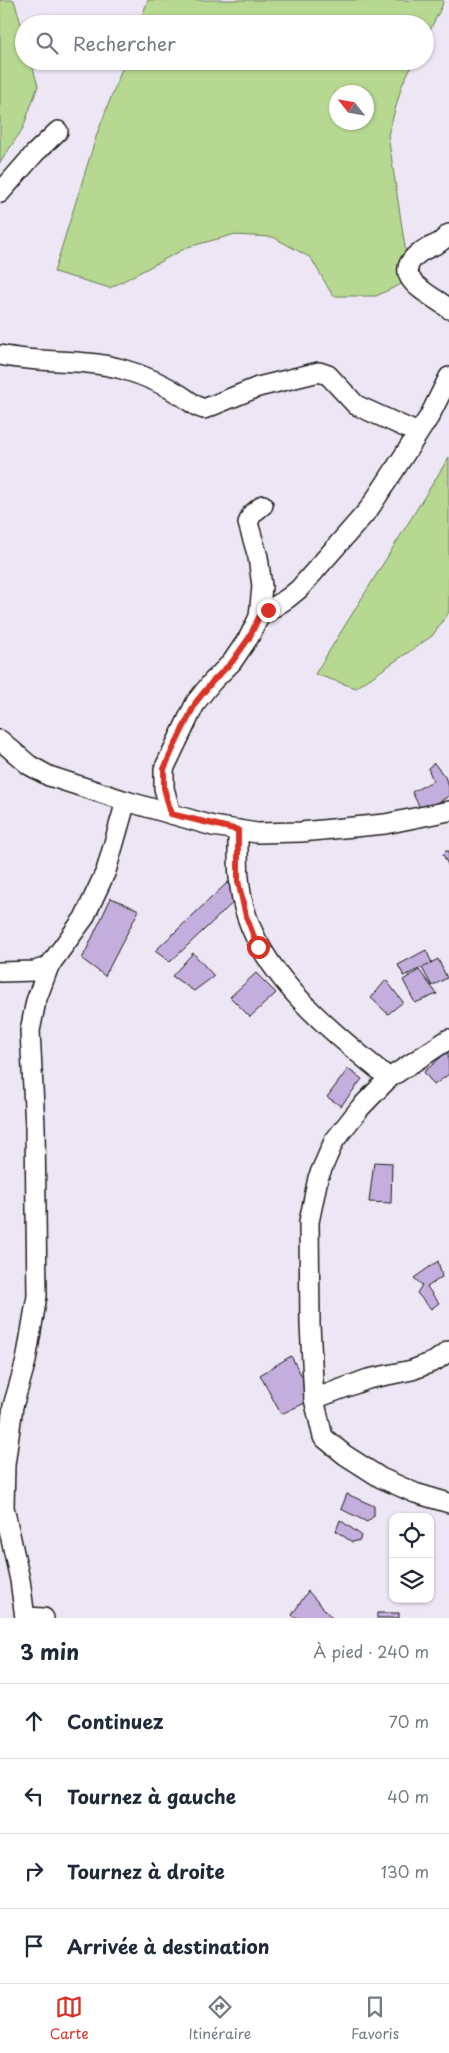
<!DOCTYPE html>
<html lang="fr">
<meta charset="utf-8">
<style>
body{margin:0;font-family:"Playpen Sans",sans-serif;background:#f6f6f7;color:#1f2937}
.controls{position:absolute;right:15px;bottom:15px;display:grid;overflow:hidden;border-radius:10px;box-shadow:0 1px 4px #0004}
.controls button{width:45px;height:45px;display:grid;place-items:center;padding:0;border:0;border-bottom:1px solid #e0e1e3;background:#fff;color:#1f2937;font:25px sans-serif}
.compass{position:absolute;left:329px;top:85px;width:45px;height:45px;border-radius:50%;background:#fff;box-shadow:0 1px 4px #0004;rotate:301deg}
.stop{position:absolute;width:15px;height:15px;margin:-11px;border:4px solid #d93025;border-radius:50%;background:#fff}
.stop.end{background:#d93025;border-color:#fff;box-shadow:0 1px 5px #0008}
.list{margin:0;padding:0;list-style:none}
h2{display:flex;justify-content:space-between;align-items:center;height:65px;margin:0;padding:0 20px;font-size:21px}
h2 small{font-size:16px;font-weight:400;color:#747a83}
.list li{display:grid;grid-template-columns:32px 1fr auto;gap:15px;align-items:center;box-sizing:border-box;height:75px;padding:0 20px;border-top:1px solid #e0e1e3}
.list b{display:block;font-size:19px;white-space:nowrap}
.list em{font-size:16px;font-style:normal;color:#747a83}
.icon{flex:none;width:28px;height:28px;fill:none;stroke:currentColor;stroke-width:2;stroke-linecap:round;stroke-linejoin:round}
.map{position:relative;flex:none;width:449px;height:1618px;overflow:hidden}
.search{position:absolute;background:#fff;box-shadow:0 1px 4px #0004;left:15px;right:15px;top:15px;height:55px;display:flex;align-items:center;gap:12px;box-sizing:border-box;padding:0 18px;border-radius:28px;color:#747a83;font-size:19px}
.sheet{height:365px;background:#fff}
nav{display:flex;justify-content:space-around;align-items:center;box-sizing:border-box;height:70px;border-top:1px solid #e0e1e3;background:#fff;font-size:14px;color:#747a83}
nav a{display:grid;justify-items:center;gap:2px}
nav .on{color:#d93025}
.map>svg:first-child{display:block}
.green{fill:#b7d891;stroke:#6a7a56;fill-rule:evenodd}
.building{fill:#c4aedd;stroke:#1c1c1c}
.lines{fill:none;stroke-linecap:round;stroke-linejoin:round}
.minor-casing{stroke:#1c1c1c;stroke-width:22}
.minor{stroke:#fff;stroke-width:19}
.route{stroke:#d93025;stroke-width:6}
</style>
<div class="map">
<svg width="449" height="1618" viewBox="0 0 449 1618">
<rect width="100%" height="100%" fill="#ede7f5"/>
<filter id="ink" filterUnits="userSpaceOnUse"><feTurbulence type="fractalNoise" baseFrequency=".02" numOctaves="2"/><feDisplacementMap in="SourceGraphic" scale="10" xChannelSelector="R" yChannelSelector="G"/><feConvolveMatrix kernelMatrix="1 2 1 2 8 2 1 2 1" color-interpolation-filters="sRGB"/></filter>
<g filter="url(#ink)">
<g class="green">
<path d="M0 0H14L24 34V61H31L38 86 23 128 0 163Z"/>
<path d="M148 0H443L442 6 425 40V24H139Z"/>
<path d="M125 61H414L402 85 388 135 410 280 376 296H333L311 258 273 237 232 235 188 247 110 288 54 272 97 134ZM336 92H366V122H336Z"/>
<path d="M449 457V612L432 636 356 688 315 674Z"/>
</g>
<g class="building">
<path d="M434 763 445 777 449 787V796L422 812 412 792 433 781 428 768Z"/>
<path d="M446 851H449V867L443 854Z"/>
<path d="M228 882 241 895 170 962 155 951Z"/>
<path d="M111 898 139 910 105 976 82 959Z"/>
<path d="M426 950 432 963 404 976 398 965Z"/>
<path d="M193 953 214 976 194 991 172 976Z"/>
<path d="M438 959 447 978 432 986 422 968Z"/>
<path d="M419 970 437 994 415 1003 403 980Z"/>
<path d="M256 973 276 993 250 1017 230 997Z"/>
<path d="M386 980 403 1002 388 1014 371 998Z"/>
<path d="M448 1051 449 1074 434 1085 424 1072Z"/>
<path d="M348 1069 362 1079 341 1106 327 1097Z"/>
<path d="M374 1162 392 1163 391 1203 369 1202Z"/>
<path d="M438 1261 442 1277 427 1287 439 1303 431 1309 417 1293 422 1285 414 1278Z"/>
<path d="M291 1356 314 1399 281 1414 260 1375Z"/>
<path d="M347 1494 374 1506V1516L367 1522 341 1509Z"/>
<path d="M340 1520 361 1535 360 1540 352 1542 336 1531Z"/>
<path d="M308 1591 332 1618H295L292 1615Z"/>
<rect x="377" y="1613" width="22" height="5"/>
</g>
<g class="lines">
<defs>
<g id="minor">
<path d="M0 193 35 153 58 131"/>
<path d="M449 234C438 247 430 245 419 253 386 278 435 296 449 309"/>
<path d="M0 355C40 364 82 358 122 369 143 375 164 384 182 396 190 401 195 407 204 409L258 387 319 372 328 375 356 405 418 433"/>
<path d="M259 617 262 586 258 557 248 523 252 514 263 505"/>
<path d="M0 740 29 765 49 776 126 801 213 826 238 830 257 833 301 832 385 824 449 811"/>
<path d="M171 814 164 788V769L196 702 212 682 232 662 249 637 259 617 288 598 299 589 369 509 429 417 449 377"/>
<path d="M238 830C238 860 237 889 247 917 268 981 337 1037 389 1078"/>
<path d="M0 972 35 971 49 966"/>
<path d="M449 1039 389 1078 360 1108 334 1141 318 1178 309 1222 310 1325 314 1399 323 1437 345 1455 381 1478 415 1493 449 1503"/>
<path d="M314 1399 368 1379 412 1370 435 1361 449 1351"/>
<path d="M25 1617 44 1618"/>
<path d="M25 1618 20 1580 4 1507 5 1465 13 1406 26 1361 37 1296 35 1126 30 1031 36 1001 49 966 84 918 106 871 126 801"/>
</g>
</defs>
<use href="#minor" class="minor-casing"/>
<use href="#minor" class="minor"/>
</g>
</g>
<g class="lines" filter="url(#ink)">
<path class="route" d="M258 947 246 916 238 881V830L171 814 164 788V769L172 751 196 702 212 682 232 662 249 638 259 617 268 610"/>
</g>
</svg>
<div class="controls">
<button><svg class="icon" aria-label="locate" viewBox="0 0 24 24"><circle cx="12" cy="12" r="6"/><path d="M12 2v4M12 18v4M2 12h4M18 12h4"/></svg></button>
<button><svg class="icon" aria-label="layers" viewBox="0 0 24 24"><path d="M12 4l9 5-9 5-9-5zM3 14l9 5 9-5"/></svg></button>
</div>
<svg class="compass" viewBox="-18 -18 36 36"><path d="M0-13l5 13h-10z" fill="#e53935"/><path d="M0 13l5-13h-10z" fill="#747a83"/></svg>
<div class="stop" style="left:258px;top:947px"></div>
<div class="stop end" style="left:268px;top:610px"></div>
<div class="search"><svg class="icon" aria-label="search" viewBox="0 0 24 24"><circle cx="10" cy="10" r="6"/><path d="M15 15l6 6"/></svg>Rechercher</div>
</div>
<section class="sheet">
<h2>3 min<small>À pied · 240 m</small></h2>
<ul class="list">
<li><svg class="icon" aria-label="ahead" viewBox="0 0 24 24"><path d="M12 20V5M6 11l6-6 6 6"/></svg><div><b>Continuez</b></div><em>70 m</em></li>
<li><svg class="icon" aria-label="left" viewBox="0 0 24 24"><path d="M17 20v-9H6M10 6l-5 5 5 5"/></svg><div><b>Tournez à gauche</b></div><em>40 m</em></li>
<li><svg class="icon" aria-label="right" viewBox="0 0 24 24"><path d="M7 20v-9h11M14 6l5 5-5 5"/></svg><div><b>Tournez à droite</b></div><em>130 m</em></li>
<li><svg class="icon" aria-label="arrive" viewBox="0 0 24 24"><path d="M6 21V4h12l-3 4 3 4H6"/></svg><div><b>Arrivée à destination</b></div></li>
</ul>
</section>
<nav>
<a class="on"><svg class="icon" aria-label="map" viewBox="0 0 24 24"><path d="M3 6l6-2 6 2 6-2v14l-6 2-6-2-6 2zM9 4v14M15 6v14"/></svg>Carte</a>
<a><svg class="icon" aria-label="directions" viewBox="0 0 24 24"><path d="M12 3l9 9-9 9-9-9zM9 14v-3h6M13 9l2 2-2 2"/></svg>Itinéraire</a>
<a><svg class="icon" aria-label="saved" viewBox="0 0 24 24"><path d="M7 4h10v16l-5-4-5 4z"/></svg>Favoris</a>
</nav>
